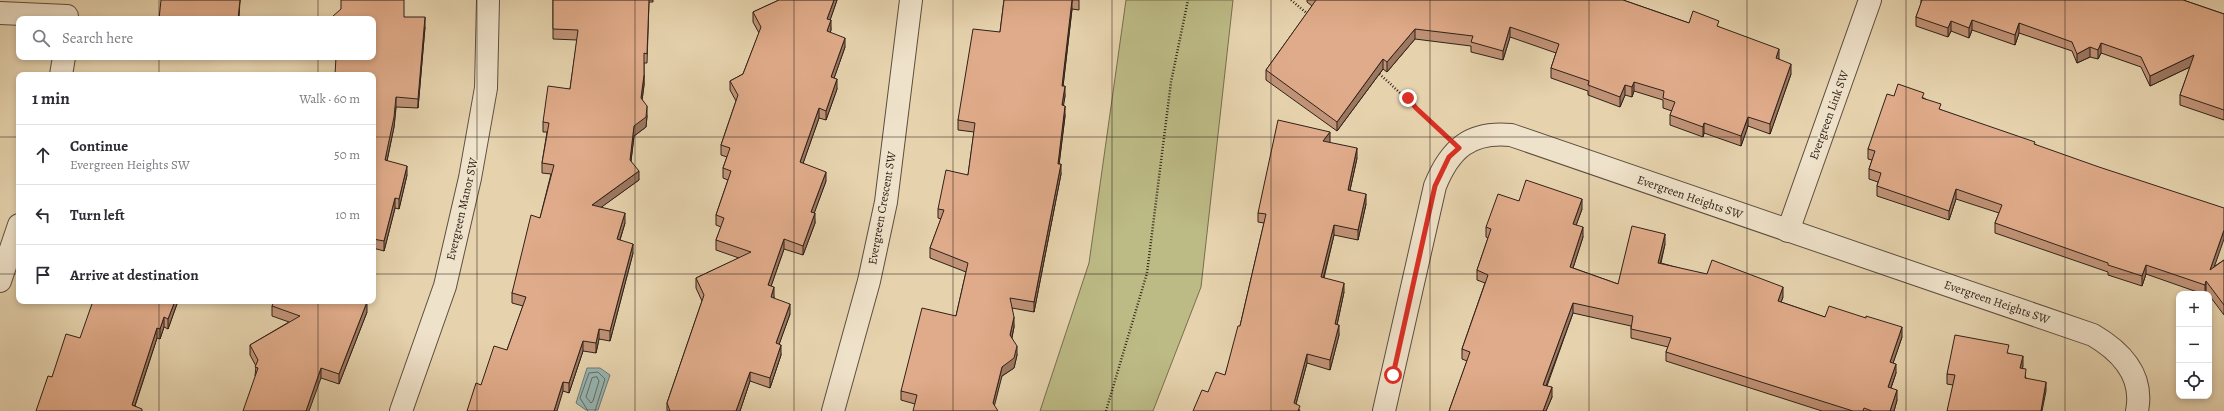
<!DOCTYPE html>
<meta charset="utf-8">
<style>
body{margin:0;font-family:Alegreya,serif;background:#f7f7f7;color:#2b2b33}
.controls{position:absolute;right:12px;bottom:12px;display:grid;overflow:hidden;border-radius:8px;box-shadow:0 2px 6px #0003}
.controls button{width:36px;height:36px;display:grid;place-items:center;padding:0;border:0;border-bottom:1px solid #e1e1e2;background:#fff;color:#2b2b33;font:20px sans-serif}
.stop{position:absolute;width:12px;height:12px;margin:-9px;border:3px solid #d93025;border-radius:50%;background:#fff}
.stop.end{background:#d93025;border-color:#fff;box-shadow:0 1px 4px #0008}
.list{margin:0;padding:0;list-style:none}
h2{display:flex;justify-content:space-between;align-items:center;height:52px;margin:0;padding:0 16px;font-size:17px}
h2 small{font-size:13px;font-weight:400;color:#7c7c81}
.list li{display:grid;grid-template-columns:26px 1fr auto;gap:12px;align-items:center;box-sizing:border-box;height:60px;padding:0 16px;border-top:1px solid #e1e1e2}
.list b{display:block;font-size:15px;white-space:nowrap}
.list p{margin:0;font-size:13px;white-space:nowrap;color:#7c7c81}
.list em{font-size:13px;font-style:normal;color:#7c7c81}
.icon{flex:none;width:22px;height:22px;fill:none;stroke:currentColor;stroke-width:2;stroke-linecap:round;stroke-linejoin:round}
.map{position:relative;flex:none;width:2224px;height:411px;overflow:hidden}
.search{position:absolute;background:#fff;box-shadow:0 2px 6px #0003;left:16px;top:16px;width:360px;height:44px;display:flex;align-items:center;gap:10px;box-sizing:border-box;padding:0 14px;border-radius:8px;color:#7c7c81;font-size:15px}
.panel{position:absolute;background:#fff;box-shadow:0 2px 6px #0003;left:16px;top:72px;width:360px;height:232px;border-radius:8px}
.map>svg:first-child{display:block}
.green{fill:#bcba85;stroke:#766e4f}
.water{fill:#98b6b2;stroke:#6e7a75}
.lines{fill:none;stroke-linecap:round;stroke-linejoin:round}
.shore{stroke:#646c66;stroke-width:1}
.street-casing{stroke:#5d4e3e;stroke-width:24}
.path{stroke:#2f2119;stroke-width:2.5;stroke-dasharray:1 2;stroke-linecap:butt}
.street{stroke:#efe2ca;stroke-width:22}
.wall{fill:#c19377;stroke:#2f2119}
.shaded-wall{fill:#9d7861;stroke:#2f2119}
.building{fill:#e0ab8a;stroke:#2f2119}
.route{stroke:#d93025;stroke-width:5}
.grid{fill:none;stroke:#2f2119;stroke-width:1;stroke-opacity:0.55}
.labels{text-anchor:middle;stroke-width:3.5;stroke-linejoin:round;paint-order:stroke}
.street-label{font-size:12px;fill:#2f2119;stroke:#efe2ca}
</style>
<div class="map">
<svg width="2224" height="411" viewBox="0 0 2224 411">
<rect width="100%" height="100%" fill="#e6d3ae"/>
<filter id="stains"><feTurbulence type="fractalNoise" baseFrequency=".005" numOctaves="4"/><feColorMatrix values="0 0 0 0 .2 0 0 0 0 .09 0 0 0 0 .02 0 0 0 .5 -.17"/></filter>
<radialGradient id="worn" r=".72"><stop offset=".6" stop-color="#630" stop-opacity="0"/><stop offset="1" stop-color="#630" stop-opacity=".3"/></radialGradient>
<path class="green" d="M1126 0H1233L1201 287 1153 411H1040L1089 263Z"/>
<path class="water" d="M587 368H600L610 375 598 410H586L576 403Z"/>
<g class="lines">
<g class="shore">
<path d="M597 377 599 381 593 401 591 403 586 397 592 378Z"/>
<path d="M588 411 580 398 589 373 598 372 605 379 595 411"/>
</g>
<defs>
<g id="street">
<path d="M0 13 67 16"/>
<path d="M61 75 64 57"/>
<path d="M1788 231 1870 0"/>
<path d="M0 281 19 225"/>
<path d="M401 411 445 286 470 178 486 88 488 0"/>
<path d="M833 411 869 281 886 202 911 0"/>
<path d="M1384 411 1435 186C1450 149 1470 131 1511 135L2093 335C2122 352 2144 376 2137 411"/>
</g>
</defs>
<use href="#street" class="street-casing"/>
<g class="path">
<path d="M1291 0 1309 15"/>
<path d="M1377 72C1399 91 1418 111 1439 130"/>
<path d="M1106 411 1147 273 1171 82 1188 0"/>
</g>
<use href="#street" class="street"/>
</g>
<g class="wall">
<path d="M553 0H653V2H649L647 63H644V85L642 100 647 116 646 127 634 136 631 161 639 180 601 207 625 223 620 240 633 253 610 341 599 339 596 353 583 351 569 393 563 391 481 385 507 350 523 306 512 303V293L540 218 551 174 542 173V163L547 132H543V122L570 89 577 40 553 39Z"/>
<path d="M779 0H837L830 20 831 30 830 32 845 47 834 78 837 89 826 120 819 118 803 163 826 181 814 213 815 223 803 255 784 249 771 286 774 297V298L790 314 779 344 781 355 770 388 750 381 740 411H667V403L702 301 696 288V278L739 258 716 250V240L721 227 716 225V215L728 180 723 178V168L727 157 721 155V145L736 101 730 90V81L743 74 759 33 753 22V12Z"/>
<path d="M1004 0H1079V10L1072 9 1063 86 1065 96 1063 105 1065 116 1059 164 1061 174 1034 312 1012 308 1014 327 1012 338 1017 355 1014 368 1002 376 915 404 901 400V391L956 316 966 272 930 258V248L941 219 938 218V209L968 175 974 132 958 130V120L1000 32Z"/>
<path d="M1307 0H1623L1689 23 1719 27 1779 59 1791 74 1770 134 1748 126 1741 146 1704 133 1703 137 1670 125V115L1672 111 1663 108V100L1634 91 1632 97 1625 95 1620 107 1588 95V91L1551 78V68L1556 53 1510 37 1503 60 1471 52V46L1415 39 1387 72 1383 69 1337 131 1266 80V70L1312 6 1307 2Z"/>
<path d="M1921 0H2183L2224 14V120L2180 105V95L2190 67 2150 86 2141 67 2101 53 2098 59 2090 57 2077 63 2072 51 2019 33 2015 45 1972 30 1969 38 1951 31 1948 37 1916 26V17L1921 4Z"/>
<path d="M404 17 425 27 418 108 396 107 394 127 387 161 407 175 399 209 395 208 384 251 373 248V75Z"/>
<path d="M1894 96 1924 98 1941 110 2035 144 2215 266 2224 260V315L2206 291 2205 294H2203L2146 274 2142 286 2108 275V272L1995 233V223L1999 213 1956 199 1949 220 1877 196V186L1878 182 1869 179V169L1872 160 1868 159V149Z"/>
<path d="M1329 142 1357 158 1350 190 1366 204 1358 240 1334 235 1324 278 1344 292 1337 325 1339 335 1330 370 1307 363 1296 404 1300 411 1208 392 1225 375 1240 326 1264 223 1258 222V213L1330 142Z"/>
<path d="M1519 201 1582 209 1576 225 1583 237 1573 268 1618 284 1665 244 1661 263 1783 297 1781 302 1825 317 1902 337 1893 363 1896 373 1891 388 1897 400 1894 411H1822L1666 361V352L1668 347 1631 338V326L1573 313 1547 386 1552 397 1546 411H1449L1467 361 1462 359V349L1485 283 1477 280V270L1488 238 1486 237V227Z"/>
<path d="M178 301 168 329 164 327 160 339 157 338 135 406 142 411 52 377 80 338Z"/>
<path d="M272 306 367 312 339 384 321 378 255 376 256 366 250 355V345L289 322 272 316Z"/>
<path d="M2009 353 2023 366 2022 368 2026 378 2046 391 1953 385 1947 384V374Z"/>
</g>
<g class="shaded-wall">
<path d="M240 0 239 19H238Z"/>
<path d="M834 0H837L827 29V19Z"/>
<path d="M1072 0V9L1062 95V86Z"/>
<path d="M425 17V27L418 108V99Z"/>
<path d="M831 20V30L827 41V31Z"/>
<path d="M1972 20V30L1969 38V28Z"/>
<path d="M1951 21V31L1948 37V28Z"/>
<path d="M2019 23V33L2015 45V35Z"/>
<path d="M1510 27V37L1503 60V51Z"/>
<path d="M1415 29V39L1387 72V62Z"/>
<path d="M845 38V47L831 87V77Z"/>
<path d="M2101 43V53L2098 59V50Z"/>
<path d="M2090 47V57L2077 63V54Z"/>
<path d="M1779 49V59L1776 58Z"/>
<path d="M2194 55V65L2150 86V76Z"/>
<path d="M1383 59V69L1337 131V122Z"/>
<path d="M1791 64V74L1770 134V124Z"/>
<path d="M644 75V85L641 108V98Z"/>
<path d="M837 79V89L826 120V111Z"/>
<path d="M1634 82V91L1632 97V87Z"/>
<path d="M1625 85V95L1620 107V97Z"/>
<path d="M1065 86V96L1062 115V105Z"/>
<path d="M396 97V107L394 127 385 170V160Z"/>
<path d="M647 106V116L646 127 634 136 630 169V160L634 126Z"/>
<path d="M1065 106V116L1058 173V164Z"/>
<path d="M819 108V118L800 172V162Z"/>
<path d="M1748 117V126L1741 146V136Z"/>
<path d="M1704 123V133L1703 137V127Z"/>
<path d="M1330 132V142L1323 151V141Z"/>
<path d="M1357 148V158L1348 199V190Z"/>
<path d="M1061 164V174L1034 312V302Z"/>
<path d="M407 166V175L399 209V199Z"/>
<path d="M639 171V180L592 214V205Z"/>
<path d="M826 172V181L811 222V212Z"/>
<path d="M1956 189V199L1949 220V211Z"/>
<path d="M1366 194V204L1358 240V230Z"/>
<path d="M395 198V208L384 251V241Z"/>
<path d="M1582 199V209L1573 234V224Z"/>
<path d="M625 213V223L617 249V239Z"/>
<path d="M815 213V223L803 255V246Z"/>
<path d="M1334 225V235L1321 287V277Z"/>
<path d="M1583 227V237L1570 277V267Z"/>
<path d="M2224 230V239L2210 279V270Z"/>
<path d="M1665 234V244L1658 272V263Z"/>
<path d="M784 239V249L768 295V285Z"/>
<path d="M633 244V253L610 341V331Z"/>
<path d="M2146 265V274L2142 286V276Z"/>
<path d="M2206 281V291L2205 294V285Z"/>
<path d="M1344 283V292L1335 334V324Z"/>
<path d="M774 287V297L771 307V297Z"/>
<path d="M1783 287V297L1778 310V301Z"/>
<path d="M175 301H178L168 329V319Z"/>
<path d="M367 302V312L339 384V374Z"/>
<path d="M1573 303V313L1543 394V385Z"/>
<path d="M790 304V314L776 353V343Z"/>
<path d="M164 317V327L160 339V329Z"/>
<path d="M1014 317V327L1010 345V335Z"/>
<path d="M1339 325V335L1330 370V360Z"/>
<path d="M1902 327V337L1890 372V362Z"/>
<path d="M157 328V338L133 411 132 405Z"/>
<path d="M599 329V339L596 353V343Z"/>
<path d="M583 341V351L569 393V383Z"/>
<path d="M781 345V355L770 388V378Z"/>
<path d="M1017 346V355L1014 368 1002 376 993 411V403L1002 367Z"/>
<path d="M1307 354V363L1294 411V403Z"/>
<path d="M2023 356V366L2020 378V368Z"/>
<path d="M1896 364V373L1888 396V387Z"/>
<path d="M321 368V378L309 411H306Z"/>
<path d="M750 372V381L740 411H736Z"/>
<path d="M563 382V391L557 411H554Z"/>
<path d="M2046 382V391L2042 411H2041Z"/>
<path d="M1552 387V397L1546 411H1543Z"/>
<path d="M1897 390V400L1894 411H1890Z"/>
</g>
<g class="building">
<path d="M161 0H240L238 19H159Z"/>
<path d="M341 0H404V17H425L418 99 396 97 394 117 385 160 407 166 399 199 395 198 384 241 373 239V75H335L336 57H373V19H332V17L341 9Z"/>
<path d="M553 0H649L647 54 644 53V75L641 98 647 106 646 117 634 126 630 160 639 171 592 205 625 213 617 239 633 244 610 331 599 329 596 343 583 341 569 383 563 382 554 411H467L476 383 481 385 494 346 507 350 526 297 512 293 531 215 540 218 554 165 542 163 549 123 543 122 548 86 570 89 578 30 553 29Z"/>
<path d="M779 0H834L827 19 831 20 827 31 845 38 831 77 837 79 826 111 819 108 800 162 826 172 811 212 815 213 803 246 784 239 768 285 774 287 771 297 790 304 776 343 781 345 770 378 750 372 736 411H670L667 403 704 295 696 278 751 252 716 240 724 218 716 215 731 171 723 168 730 148 721 145 738 95 730 81 743 74 761 27 753 12Z"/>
<path d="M1004 0H1072L1062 86H1065L1062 105 1065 106 1058 164H1061L1034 302 1010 298 1014 317 1010 335 1017 346 1014 358 1002 367 993 403 998 411H913L917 395 901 391 922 308 956 316 968 263 930 248 944 210 938 209 946 170 968 175 975 123 958 120 973 29 1000 32Z"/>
<path d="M1316 0H1623L1689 23 1693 11 1719 21 1717 26 1779 49 1776 58 1791 64 1770 124 1748 117 1741 136 1704 123 1703 127 1670 115 1675 102 1663 98 1664 91 1634 82 1632 87 1625 85 1620 97 1588 85 1589 81 1551 68 1559 44 1510 27 1503 51 1471 42 1473 36 1415 29 1387 62 1383 59 1337 122 1266 70Z"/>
<path d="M1922 0H2183L2224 14V110L2180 95 2194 55 2150 76 2141 57 2101 43 2098 50 2090 47 2077 54 2072 42 2019 23 2015 35 1972 20 1969 28 1951 21 1948 28 1916 17Z"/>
<path d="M143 73 152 75H142Z"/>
<path d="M1898 84 1924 93 1922 98 1941 104 1939 109 2035 142 2034 144 2099 167 2224 208V230L2210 270 2224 260V305L2206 281 2205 285 2146 265 2142 276 2108 265V263L1995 223 2002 205 1956 189 1949 211 1877 186 1881 173 1869 169 1875 151 1868 149 1887 94 1894 96Z"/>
<path d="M1278 120 1330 132 1323 141 1357 148 1348 190 1366 194 1358 230 1334 225 1321 277 1344 283 1335 324 1339 325 1330 360 1307 354 1294 403 1300 406 1298 411H1193L1202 390 1208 392 1216 372 1225 375 1238 326H1240L1266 214 1258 213Z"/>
<path d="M1526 180 1582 199 1573 224 1583 227 1570 267 1618 284 1632 226 1665 234 1658 263 1707 274 1712 260 1783 287 1778 301 1825 317 1829 306 1866 318V316L1902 327 1890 362 1896 364 1888 387 1897 390 1890 411H1872L1864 408 1863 411H1853L1666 352 1671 338 1631 329 1633 316 1573 303 1543 385 1552 387 1543 411H1449L1470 352 1462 349 1488 275 1477 270 1491 229 1486 227 1498 194 1519 201Z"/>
<path d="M93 301H175L168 319 164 317 160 329 157 328 132 405 142 409V411H36L48 376 52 377 66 334 80 338Z"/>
<path d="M274 301H365L367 302 339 374 321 368 306 411H243L258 368 255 367 258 360 250 345 300 316 272 306Z"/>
<path d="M1955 335 2009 345 2007 353 2023 356 2020 368 2026 369 2025 378 2046 382 2041 411H1947L1955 375 1947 374Z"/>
</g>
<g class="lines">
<path class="route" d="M1393 375 1435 186 1449 157 1459 148 1416 108 1408 98"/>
</g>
<path class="grid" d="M159 0V19M318 0V19M477 0V411M635 0V411M794 0V411M953 0V411M1112 0V411M1271 0V411M1430 0V411M1589 0V411M1747 0V411M1906 0V411M2065 0V411M159 57V75M318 57V75M0 137H19M373 137H2224M0 274H19M373 274H2224M159 301V411M318 301V411"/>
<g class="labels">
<g class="street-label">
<text transform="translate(1829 115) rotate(-70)" y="4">Evergreen Link SW</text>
<text transform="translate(1690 197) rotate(19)" y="4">Evergreen Heights SW</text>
<text transform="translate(882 208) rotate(-80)" y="4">Evergreen Crescent SW</text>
<text transform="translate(462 209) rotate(-77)" y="4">Evergreen Manor SW</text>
<text transform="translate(1997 302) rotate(19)" y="4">Evergreen Heights SW</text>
</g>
</g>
<rect width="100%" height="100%" filter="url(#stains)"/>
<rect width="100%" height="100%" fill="url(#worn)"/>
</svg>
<div class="controls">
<button>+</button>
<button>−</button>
<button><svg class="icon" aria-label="locate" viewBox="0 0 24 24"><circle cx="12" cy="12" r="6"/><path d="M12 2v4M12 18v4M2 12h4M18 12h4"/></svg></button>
</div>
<div class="stop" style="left:1393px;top:375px"></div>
<div class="stop end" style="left:1408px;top:98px"></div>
<div class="search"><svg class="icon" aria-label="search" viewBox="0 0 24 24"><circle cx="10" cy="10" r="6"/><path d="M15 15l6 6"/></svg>Search here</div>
<section class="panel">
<h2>1 min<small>Walk · 60 m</small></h2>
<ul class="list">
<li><svg class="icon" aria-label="ahead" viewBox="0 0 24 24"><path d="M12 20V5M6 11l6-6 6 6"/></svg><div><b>Continue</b><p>Evergreen Heights SW</p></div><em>50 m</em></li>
<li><svg class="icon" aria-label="left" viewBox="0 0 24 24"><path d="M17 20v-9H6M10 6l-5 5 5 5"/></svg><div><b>Turn left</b></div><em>10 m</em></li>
<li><svg class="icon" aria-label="arrive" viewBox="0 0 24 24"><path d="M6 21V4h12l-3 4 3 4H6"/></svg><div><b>Arrive at destination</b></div></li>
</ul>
</section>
</div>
